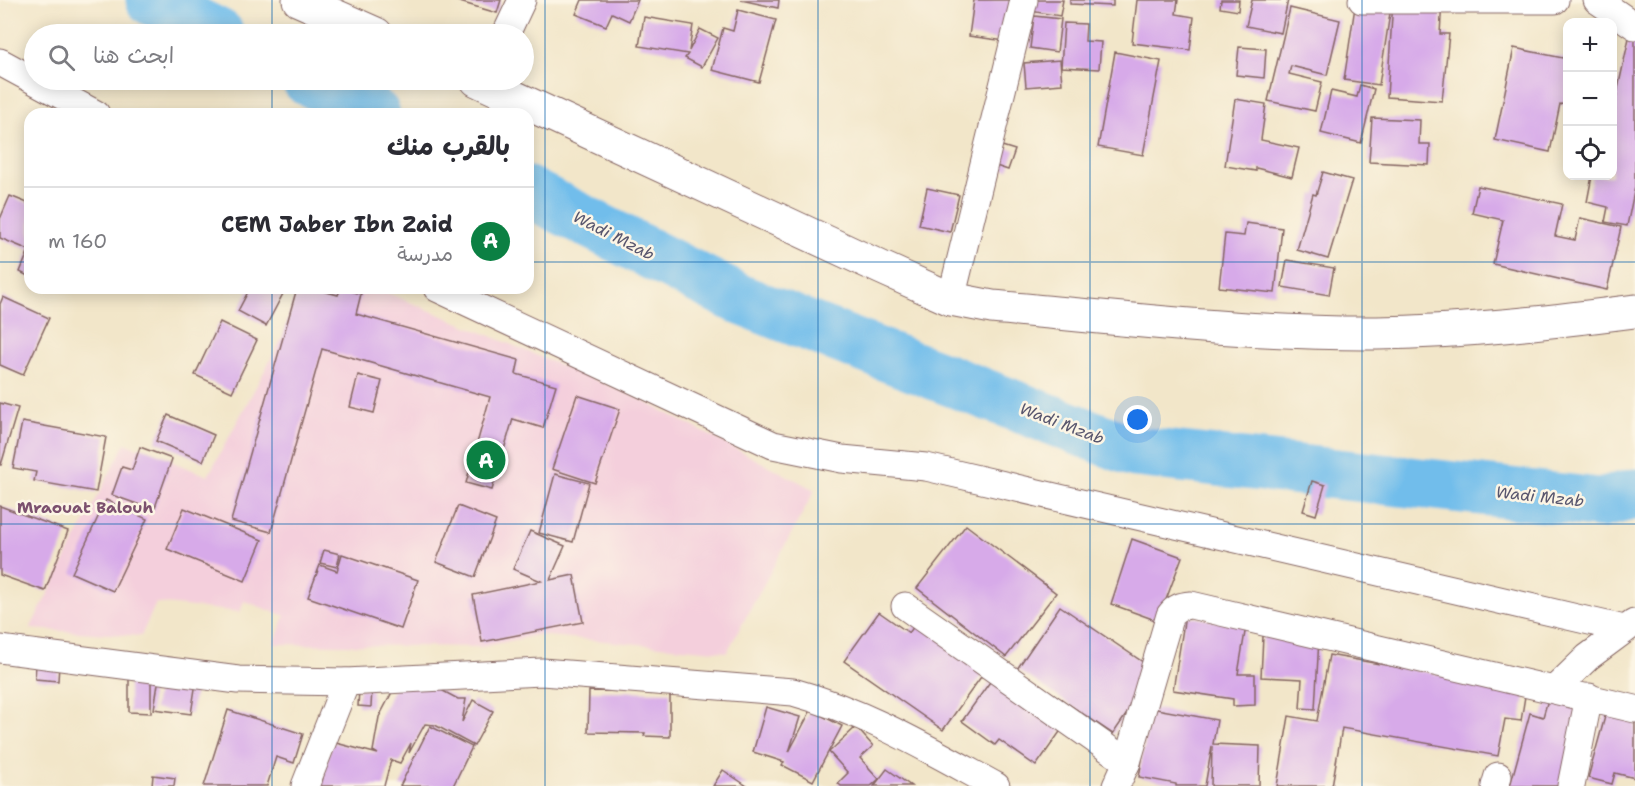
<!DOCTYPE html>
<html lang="ar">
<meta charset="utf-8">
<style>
body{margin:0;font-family:"Shantell Sans","Playpen Sans Arabic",sans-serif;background:#f2f2f3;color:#2b2b33;direction:rtl}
.controls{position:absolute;right:18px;top:18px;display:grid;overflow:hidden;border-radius:12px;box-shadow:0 3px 15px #0003}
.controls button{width:54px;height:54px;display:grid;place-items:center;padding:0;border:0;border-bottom:2px solid #e1e1e2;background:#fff;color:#2b2b33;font:30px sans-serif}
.you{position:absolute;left:1138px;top:420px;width:21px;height:21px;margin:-15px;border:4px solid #fff;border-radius:50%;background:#1a73e8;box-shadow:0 0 0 9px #1a73e833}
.badge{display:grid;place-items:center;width:39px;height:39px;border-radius:50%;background:#0b8043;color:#fff;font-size:20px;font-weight:700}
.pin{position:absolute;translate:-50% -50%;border:3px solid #fff;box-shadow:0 2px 6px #0006}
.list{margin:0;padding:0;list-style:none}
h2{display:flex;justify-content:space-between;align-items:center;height:78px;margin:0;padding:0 24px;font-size:26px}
h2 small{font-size:20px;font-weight:400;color:#7c7c81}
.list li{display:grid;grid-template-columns:39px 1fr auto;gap:18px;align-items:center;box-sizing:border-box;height:108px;padding:0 24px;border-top:2px solid #e1e1e2}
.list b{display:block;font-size:22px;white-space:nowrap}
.list p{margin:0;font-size:20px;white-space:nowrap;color:#7c7c81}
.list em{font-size:20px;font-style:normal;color:#7c7c81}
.icon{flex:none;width:33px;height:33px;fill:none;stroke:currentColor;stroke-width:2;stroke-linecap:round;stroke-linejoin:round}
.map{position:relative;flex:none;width:1635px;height:786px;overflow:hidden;direction:ltr}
.search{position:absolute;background:#fff;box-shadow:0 3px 15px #0003;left:24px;top:24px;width:510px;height:66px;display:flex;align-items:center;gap:15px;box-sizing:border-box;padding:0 21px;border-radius:33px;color:#7c7c81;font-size:22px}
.panel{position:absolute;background:#fff;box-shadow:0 3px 15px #0003;left:24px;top:108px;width:510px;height:186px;border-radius:18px;direction:rtl}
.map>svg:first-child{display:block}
.built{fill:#f4cfdc}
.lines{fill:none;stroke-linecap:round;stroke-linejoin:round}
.river{stroke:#71bdeb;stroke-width:51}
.building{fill:#d7aae9}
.minor-casing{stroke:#856562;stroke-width:29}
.tertiary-casing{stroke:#856562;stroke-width:35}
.minor{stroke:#fff;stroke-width:27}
.tertiary{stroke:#fff;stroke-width:33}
.grid{fill:none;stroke:#1f6fb2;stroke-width:1.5;stroke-opacity:0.55}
.labels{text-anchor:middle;stroke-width:5;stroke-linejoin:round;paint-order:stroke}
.water-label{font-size:16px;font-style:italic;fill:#58566e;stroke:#fcf5e5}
.neighbourhood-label{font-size:16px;font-weight:bold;fill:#7b506e;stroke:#fcf5e5}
</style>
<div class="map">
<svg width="1635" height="786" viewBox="0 0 1635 786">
<rect width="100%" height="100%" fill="#fcf5e5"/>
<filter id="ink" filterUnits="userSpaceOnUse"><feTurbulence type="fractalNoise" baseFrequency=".0167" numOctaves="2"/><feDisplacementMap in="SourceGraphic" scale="12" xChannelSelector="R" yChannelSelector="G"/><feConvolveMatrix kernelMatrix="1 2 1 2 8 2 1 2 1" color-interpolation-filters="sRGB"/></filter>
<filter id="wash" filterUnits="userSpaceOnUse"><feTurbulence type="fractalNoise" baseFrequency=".008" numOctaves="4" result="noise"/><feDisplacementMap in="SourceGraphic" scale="24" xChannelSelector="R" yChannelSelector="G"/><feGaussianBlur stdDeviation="1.35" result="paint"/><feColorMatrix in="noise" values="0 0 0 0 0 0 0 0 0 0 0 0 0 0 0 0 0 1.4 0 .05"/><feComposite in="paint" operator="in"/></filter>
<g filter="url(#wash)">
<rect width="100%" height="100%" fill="#f2e6c9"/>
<path class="built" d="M309 288H376L634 396 815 490 727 652 537 635 482 647 274 644 285 616 244 601 240 612 156 603 141 636 30 629 125 443 208 476Z"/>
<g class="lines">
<g class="river">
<path d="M151 0 219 34"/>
<path d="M307 80 375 114"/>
<path d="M528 192 741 300 1135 452 1600 503 1635 494"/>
</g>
</g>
<g id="blocks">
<g class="building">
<path d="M453 0H501L497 13Z"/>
<path d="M582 0H638L629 21 612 13 606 26 576 14Z"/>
<path d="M741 0H779L778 8Z"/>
<path d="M974 0H1011L1005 41 969 36Z"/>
<path d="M1032 0H1063L1060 16 1030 11Z"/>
<path d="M1070 0H1113V6L1070 4Z"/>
<path d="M1137 0H1178L1176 14 1194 17 1190 50 1132 43Z"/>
<path d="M1221 0H1239L1238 11 1220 8Z"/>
<path d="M1252 0H1288L1281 33 1246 26Z"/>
<path d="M1356 0H1392L1379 85 1344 80Z"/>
<path d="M1393 0H1442L1440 34H1449L1442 101 1387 97Z"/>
<path d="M1290 8 1340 20 1327 75 1291 66 1289 74 1322 82 1315 111 1268 101Z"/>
<path d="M738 10 776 20 759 82 712 70 723 28 733 31Z"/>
<path d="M1034 16 1061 19 1057 52 1030 48Z"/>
<path d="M644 17 693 25 689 51 700 29 718 38 702 67 685 58 688 54 639 46Z"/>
<path d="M1064 23 1086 24 1085 41 1101 42 1099 69 1061 67Z"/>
<path d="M1632 24H1635V187L1627 226 1605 222 1608 207 1587 202 1592 176H1612V116Z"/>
<path d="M1239 47 1266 49 1264 78 1236 75Z"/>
<path d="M1514 48 1568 59V105L1560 104 1550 152 1495 140Z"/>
<path d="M1115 52 1161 61 1143 155 1098 147Z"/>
<path d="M1060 60 1062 84 1026 87 1024 63Z"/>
<path d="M1360 85 1374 89 1361 143 1321 133 1331 91 1357 97Z"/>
<path d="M1235 99 1266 104 1261 140 1299 148 1292 177 1256 168V171L1225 166Z"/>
<path d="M1372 118 1420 120 1419 144H1430L1429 165 1369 162Z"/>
<path d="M1002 146 1015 150 1008 170 996 166Z"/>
<path d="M1323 172 1352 180 1328 259 1297 250 1313 194 1316 195Z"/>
<path d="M1478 186 1562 204 1555 236 1575 240 1580 218 1621 227 1607 290 1493 264 1503 220 1472 213Z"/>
<path d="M927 188 959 195 950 232 919 225Z"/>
<path d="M10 196 30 204V277L20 272 29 250 0 238V219Z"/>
<path d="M1246 223 1282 228 1275 293 1219 287 1225 234 1244 236Z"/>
<path d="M1287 260 1334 268 1329 295 1282 287Z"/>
<path d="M250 288H286L266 326 238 311Z"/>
<path d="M297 288H312L338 295 341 288 361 294 356 314 519 360 516 374 556 385 543 428 513 419 492 490 466 483 490 397 322 349 271 532 231 521Z"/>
<path d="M3 297 49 318 23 375 0 365V304Z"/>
<path d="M220 322 257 340 232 392 195 375Z"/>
<path d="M358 375 382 381 374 413 350 407Z"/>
<path d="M577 395 620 409 595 483 552 469Z"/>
<path d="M0 403 18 408 1 465H0Z"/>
<path d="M168 415 214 435 203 461 156 441Z"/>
<path d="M22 422 106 437 96 492 34 481 36 472 13 468Z"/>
<path d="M140 447 172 459 154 510 112 495 122 467 132 470Z"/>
<path d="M555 474 589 483 573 542 539 533Z"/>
<path d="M1312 481 1325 485 1316 515 1303 511Z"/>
<path d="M106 500 147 519 113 591 72 573Z"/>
<path d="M0 506 68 531 45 591 0 575Z"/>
<path d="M458 506 496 521 475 577 436 562Z"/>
<path d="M184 508 262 540 245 581 167 549Z"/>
<path d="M966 525 1056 593 1006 657 917 588Z"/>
<path d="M530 531 565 546 550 580 574 575 583 622 482 642 473 595 541 581 513 569Z"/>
<path d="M1132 539 1182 557 1158 621 1111 604Z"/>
<path d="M324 550 340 554 337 567 320 563Z"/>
<path d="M342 554 418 580 401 629 308 597 320 565 337 571Z"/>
<path d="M1060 606 1156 671 1113 734 1017 669Z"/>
<path d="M879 612 909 633 917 622 986 670 943 730 844 661Z"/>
<path d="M1185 616 1246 626 1238 674H1255V705L1233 706V699L1173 690Z"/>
<path d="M1263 636 1319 639 1315 709 1300 708 1302 679 1261 677Z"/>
<path d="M37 648 60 649 58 681 35 679Z"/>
<path d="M1329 655 1526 690 1521 721 1505 719 1498 756 1342 728 1332 786H1277L1289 716 1317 721Z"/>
<path d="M129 668H151V713L129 712Z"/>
<path d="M160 671 197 676 191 714 154 709Z"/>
<path d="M400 677 426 682 458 699H466L462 722 473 700 493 711 474 746 435 725 425 724 409 753 411 743 400 763 391 760 384 786H321L332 742 378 754 373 751 379 717Z"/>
<path d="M992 679 1062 729 1036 766 999 740 995 745 962 721Z"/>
<path d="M359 689H372L371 707 358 706Z"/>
<path d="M589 691 670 692V737L644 736 645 733 588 732Z"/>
<path d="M1549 696 1588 706 1568 786H1510L1530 713 1543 717Z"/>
<path d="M766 707 800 717 789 752 811 710 842 726 813 781 782 765 784 762 753 752Z"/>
<path d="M1151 708 1217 720 1213 744 1260 746 1259 786H1211L1212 746 1205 786H1176V784L1139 777Z"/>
<path d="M228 710 303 734 294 763 276 757 267 786H204Z"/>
<path d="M1606 713 1635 720V778L1615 773 1612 784 1588 778Z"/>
<path d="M430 726 472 747 453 786H400Z"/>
<path d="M856 727 873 746 860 758 879 779 871 786H841L838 783 848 773 829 752Z"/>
<path d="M887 769 911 786H874Z"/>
<path d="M723 770 747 786H713Z"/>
<path d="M153 775 175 778 174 786H152Z"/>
</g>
</g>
</g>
<g filter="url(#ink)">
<use href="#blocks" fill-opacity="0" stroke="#856562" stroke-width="1.5"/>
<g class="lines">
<defs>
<g id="minor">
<path d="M1362 0H1555"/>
<path d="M1597 0 1635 26"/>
<path d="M506 34 522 0"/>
<path d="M0 62 96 114"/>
<path d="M437 288 773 445 842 459 926 467 1624 629"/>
<path d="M951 299 1024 0"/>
<path d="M905 606 1127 762"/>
<path d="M0 649 238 680 346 682 542 672 793 692C866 712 930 750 996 786"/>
<path d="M1556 688 1588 657 1634 623"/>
<path d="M305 786 346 682"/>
<path d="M1116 786 1127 762 1170 615C1176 607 1181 606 1191 605L1635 709"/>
<path d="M1495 786 1498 776"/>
<path d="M1571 786 1589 697"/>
</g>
<g id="tertiary">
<path d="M299 0 376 34"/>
<path d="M477 80 882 268 951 299 992 307C1120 318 1248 334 1377 333 1463 332 1549 322 1635 311"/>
</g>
</defs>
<use href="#minor" class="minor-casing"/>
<use href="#tertiary" class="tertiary-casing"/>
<use href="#minor" class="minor"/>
<use href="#tertiary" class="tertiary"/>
</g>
</g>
<path class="grid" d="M272 0V34M545 0V786M818 0V786M1090 0V786M1362 0V786M272 80V114M0 262H30M528 262H1635M272 288V786M0 524H1635"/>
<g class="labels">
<g class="water-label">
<text transform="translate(614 235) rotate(27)" y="6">Wadi Mzab</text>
<text transform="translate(1062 423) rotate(21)" y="6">Wadi Mzab</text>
<text transform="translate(1540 496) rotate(6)" y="6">Wadi Mzab</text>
</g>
<g class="neighbourhood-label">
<text x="85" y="513">Mraouat Balouh</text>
</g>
</g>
</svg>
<div class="controls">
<button>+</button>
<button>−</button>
<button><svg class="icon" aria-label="locate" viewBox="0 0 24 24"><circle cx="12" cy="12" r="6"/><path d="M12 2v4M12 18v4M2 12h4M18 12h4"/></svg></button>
</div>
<div class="you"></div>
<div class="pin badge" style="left:486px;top:460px">A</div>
<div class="search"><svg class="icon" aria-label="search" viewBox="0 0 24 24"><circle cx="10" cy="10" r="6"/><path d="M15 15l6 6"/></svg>ابحث هنا</div>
<section class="panel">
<h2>بالقرب منك<small></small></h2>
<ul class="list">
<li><span class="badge">A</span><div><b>CEM Jaber Ibn Zaid</b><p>مدرسة</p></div><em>160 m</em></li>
</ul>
</section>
</div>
